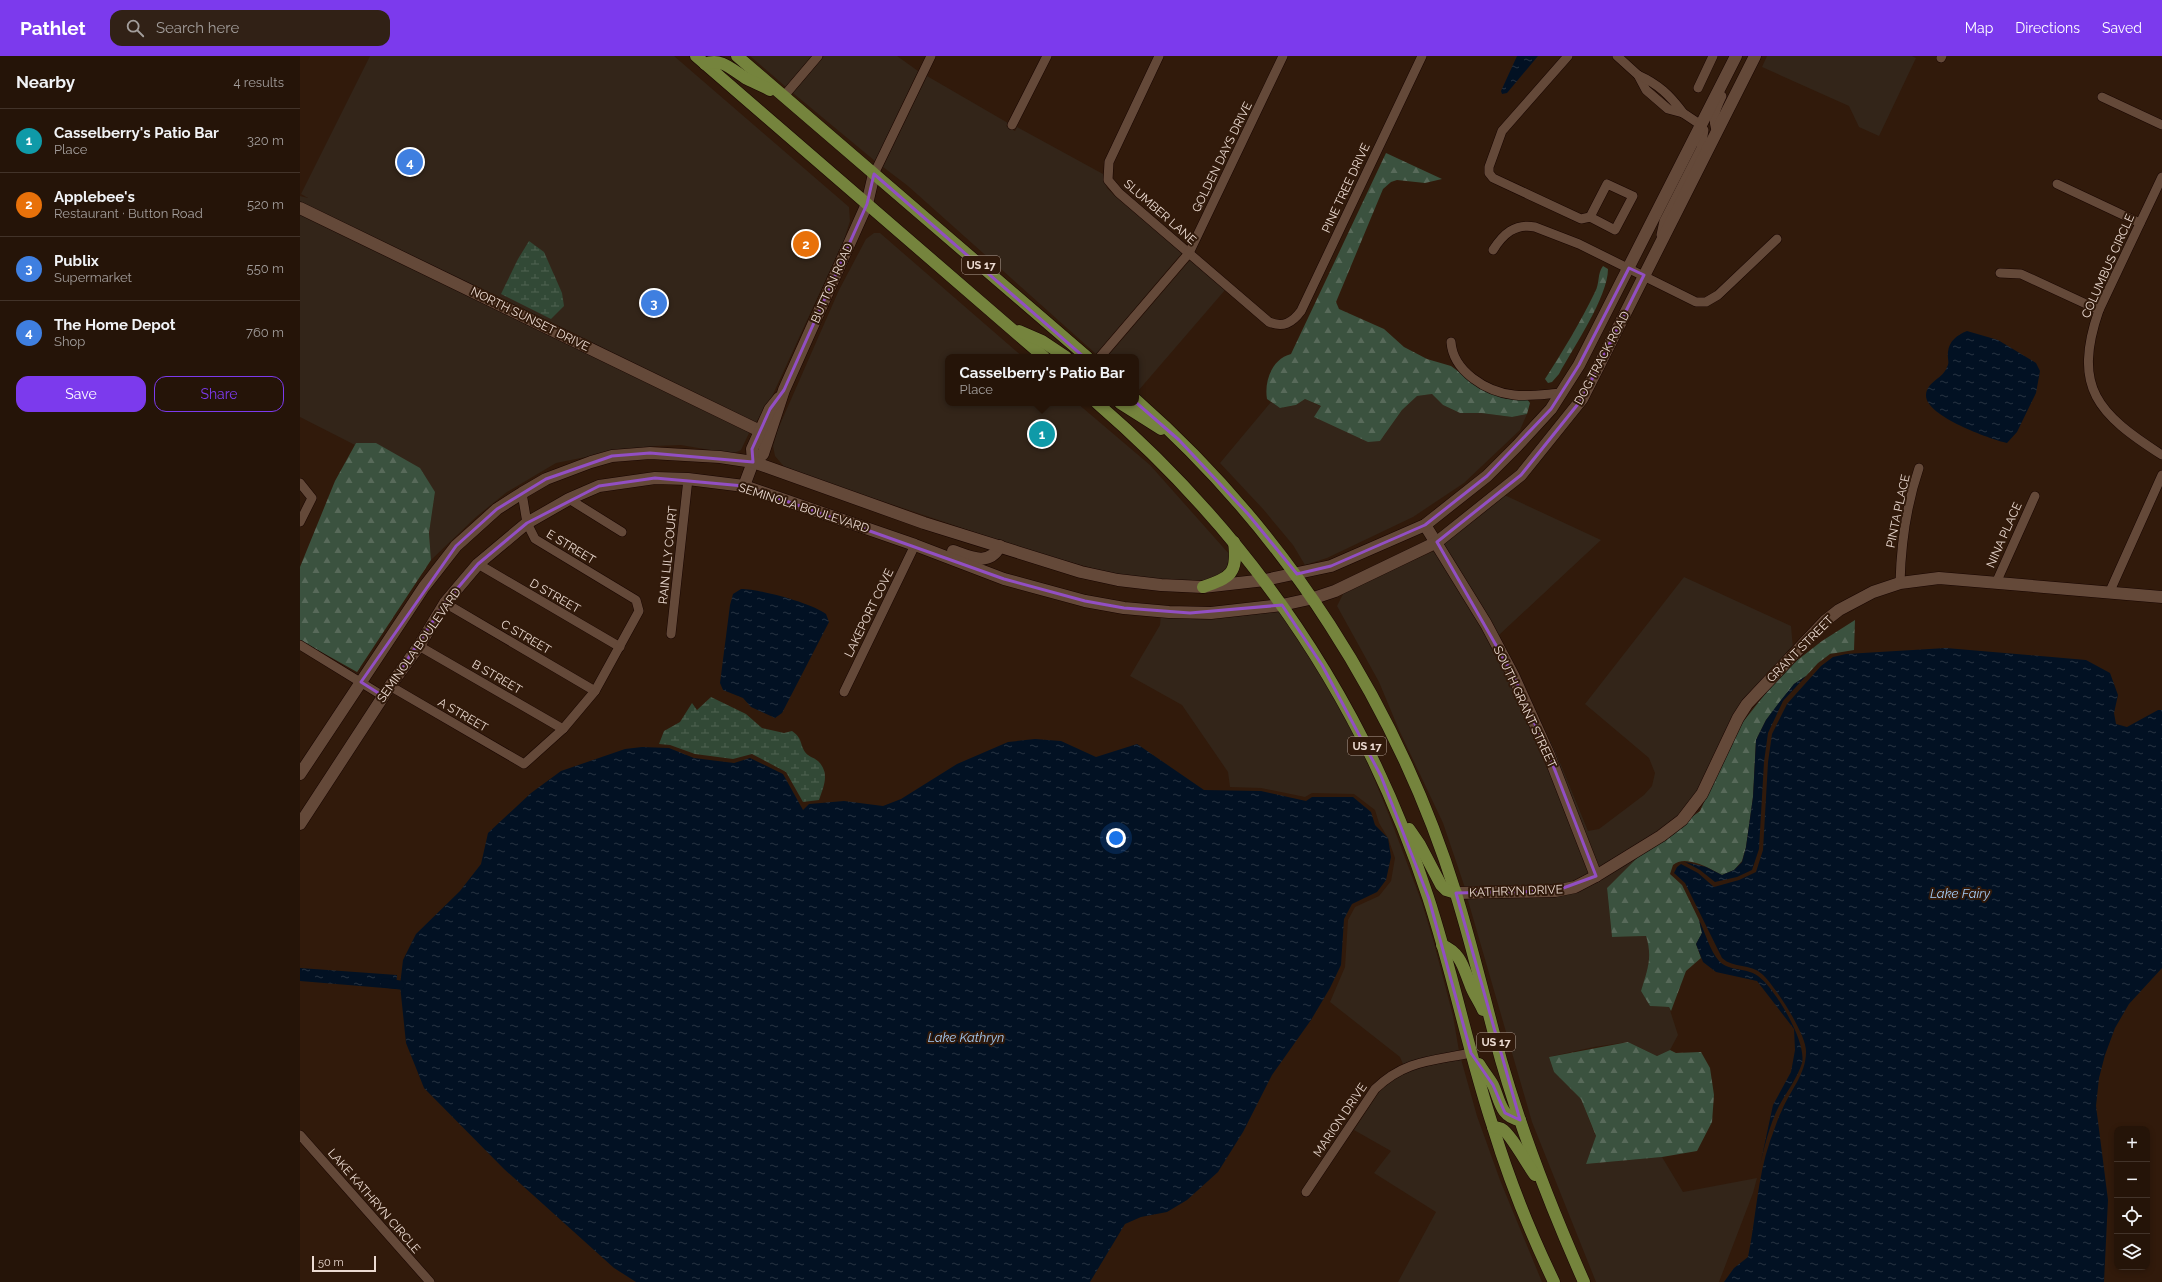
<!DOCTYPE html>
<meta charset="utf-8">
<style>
body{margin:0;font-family:Raleway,sans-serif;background:#312116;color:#f1f3f6}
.controls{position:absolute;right:12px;bottom:12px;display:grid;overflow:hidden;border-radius:8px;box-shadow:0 2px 6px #0003}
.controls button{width:36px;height:36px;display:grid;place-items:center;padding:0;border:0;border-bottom:1px solid #423329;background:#251408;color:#f1f3f6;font:20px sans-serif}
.scale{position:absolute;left:12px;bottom:10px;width:64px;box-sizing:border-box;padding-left:4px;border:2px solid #ecdbd2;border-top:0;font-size:11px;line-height:14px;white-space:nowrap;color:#ecdbd2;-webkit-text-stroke:3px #311a0b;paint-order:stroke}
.you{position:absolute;left:816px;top:782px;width:14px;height:14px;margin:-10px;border:3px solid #fff;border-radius:50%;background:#1a73e8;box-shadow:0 0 0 6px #1a73e833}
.badge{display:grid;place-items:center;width:26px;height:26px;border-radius:50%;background:#7c3aed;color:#fff;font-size:13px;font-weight:700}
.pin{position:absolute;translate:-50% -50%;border:2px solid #fff;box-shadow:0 1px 4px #0006}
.popup{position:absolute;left:645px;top:298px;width:194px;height:52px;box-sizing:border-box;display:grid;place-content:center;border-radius:8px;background:#251408;filter:drop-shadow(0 1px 3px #0005);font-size:13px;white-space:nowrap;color:#a39e9c}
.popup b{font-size:15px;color:#f1f3f6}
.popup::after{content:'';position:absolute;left:50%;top:100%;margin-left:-8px;border:8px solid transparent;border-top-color:#251408}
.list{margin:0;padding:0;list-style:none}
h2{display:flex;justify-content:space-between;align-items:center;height:52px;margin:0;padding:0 16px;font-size:17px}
h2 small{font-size:13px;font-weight:400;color:#a39e9c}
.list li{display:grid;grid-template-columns:26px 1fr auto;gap:12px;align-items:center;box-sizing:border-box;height:64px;padding:0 16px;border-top:1px solid #423329}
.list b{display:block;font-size:15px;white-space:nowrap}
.list p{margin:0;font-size:13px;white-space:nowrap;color:#a39e9c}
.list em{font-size:13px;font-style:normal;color:#a39e9c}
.actions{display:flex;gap:8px;padding:12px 16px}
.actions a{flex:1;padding:9px 0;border:1px solid #7c3aed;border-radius:12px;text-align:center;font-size:14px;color:#7c3aed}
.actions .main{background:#7c3aed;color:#fff}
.icon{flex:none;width:22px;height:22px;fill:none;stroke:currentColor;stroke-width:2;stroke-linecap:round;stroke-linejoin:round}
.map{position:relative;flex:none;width:1862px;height:1226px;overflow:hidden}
header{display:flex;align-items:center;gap:24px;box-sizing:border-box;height:56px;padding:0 20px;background:#7c3aed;color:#fff}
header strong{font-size:19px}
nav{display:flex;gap:22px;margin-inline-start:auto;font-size:14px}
.search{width:280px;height:36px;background:#312116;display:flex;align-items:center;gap:10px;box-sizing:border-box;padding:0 14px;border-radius:12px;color:#a39e9c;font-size:15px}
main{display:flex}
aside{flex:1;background:#251408}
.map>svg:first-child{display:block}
.commercial{fill:#332519}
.forest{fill:url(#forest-firs)}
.wetland{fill:url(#wetland-marsh)}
.water{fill:url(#water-ripples)}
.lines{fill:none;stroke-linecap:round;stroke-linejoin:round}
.canal{stroke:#021123;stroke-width:9}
.street-casing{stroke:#180500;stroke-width:10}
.secondary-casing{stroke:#180500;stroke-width:13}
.primary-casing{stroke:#180500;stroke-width:13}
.street{stroke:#644939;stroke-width:9}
.secondary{stroke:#644939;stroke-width:12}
.primary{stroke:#75843d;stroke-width:12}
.marked{fill:none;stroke:#924fc3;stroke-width:3;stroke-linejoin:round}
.labels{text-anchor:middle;stroke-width:4;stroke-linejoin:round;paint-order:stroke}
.shield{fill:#311a0b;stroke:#b4a196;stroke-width:1}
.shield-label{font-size:11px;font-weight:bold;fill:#ecdbd2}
.street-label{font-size:12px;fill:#ecdbd2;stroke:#311a0b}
.water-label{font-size:13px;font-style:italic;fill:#a4cbf6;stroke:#311a0b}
</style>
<header>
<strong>Pathlet</strong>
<div class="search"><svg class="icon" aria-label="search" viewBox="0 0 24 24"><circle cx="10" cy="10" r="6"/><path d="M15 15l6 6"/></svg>Search here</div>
<nav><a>Map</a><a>Directions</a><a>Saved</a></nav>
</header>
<main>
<aside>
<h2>Nearby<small>4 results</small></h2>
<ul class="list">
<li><span class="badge" style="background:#0f9aa8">1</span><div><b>Casselberry's Patio Bar</b><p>Place</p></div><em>320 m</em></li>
<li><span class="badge" style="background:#e8710a">2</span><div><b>Applebee's</b><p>Restaurant · Button Road</p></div><em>520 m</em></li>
<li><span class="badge" style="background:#3f7fe0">3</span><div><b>Publix</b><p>Supermarket</p></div><em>550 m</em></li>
<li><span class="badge" style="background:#3f7fe0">4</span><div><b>The Home Depot</b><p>Shop</p></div><em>760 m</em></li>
</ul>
<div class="actions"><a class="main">Save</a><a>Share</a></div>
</aside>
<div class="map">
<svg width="1862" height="1226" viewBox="0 0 1862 1226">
<defs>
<pattern id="forest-firs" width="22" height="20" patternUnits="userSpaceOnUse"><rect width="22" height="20" fill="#3b523f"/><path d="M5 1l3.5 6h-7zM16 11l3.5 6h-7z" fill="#586a5a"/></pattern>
<pattern id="wetland-marsh" width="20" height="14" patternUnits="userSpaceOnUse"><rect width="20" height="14" fill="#324936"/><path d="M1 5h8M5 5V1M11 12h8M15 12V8" fill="none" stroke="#506352"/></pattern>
<pattern id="water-ripples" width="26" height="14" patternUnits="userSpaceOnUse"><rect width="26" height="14" fill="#021123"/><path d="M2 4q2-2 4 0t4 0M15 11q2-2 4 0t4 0" fill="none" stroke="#273342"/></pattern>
</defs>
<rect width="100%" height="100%" fill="#311a0b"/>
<g class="commercial">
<path d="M70 0H374L549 151 550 165 544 184 469 347 455 368 0 147V140L8 142 1 138Z"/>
<path d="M450 0H512L486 31Z"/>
<path d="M524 0H597L618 15 575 105 493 37Z"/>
<path d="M1467 0H1612L1616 2 1579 80 1559 71 1549 50 1462 11Z"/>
<path d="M627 20 708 67 706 70 715 75 717 71 803 118 807 132 815 140 882 197 796 298 608 130 583 111Z"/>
<path d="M0 157 450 375 441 394 432 398 381 389 356 390 291 400 256 407 207 436 176 461 131 504 129 477 135 436 56 387 55 389 0 361Z"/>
<path d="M574 177H580L723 301H648V347H777L850 409 930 499 928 511 923 519 906 525H866L810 517 740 498 486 413 475 400 473 390 478 373 539 234 566 183Z"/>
<path d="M890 204 925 234 838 335 836 333V301H807Z"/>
<path d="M1132 338 1143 349 1160 357H1181L1212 361 1227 358 1220 374 1164 427 1113 461 1027 502 1005 509 993 489 963 453 920 407 971 346 981 352 996 349 1005 343 1022 351 1015 361 1080 385 1102 354 1116 340Z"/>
<path d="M1200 437 1301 484 1199 579 1256 697 1288 775 1299 773 1344 739 1352 730 1355 717 1349 702 1285 648 1384 521 1491 570 1493 592 1443 645 1398 736 1378 761 1358 777 1299 813 1254 698 1137 486Z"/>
<path d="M1136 494 1209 620 1245 700 1291 818 1273 827 1254 831 1165 832 1143 767 1099 674 1079 626 1037 550 1044 536Z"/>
<path d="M981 553 1046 654 1089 759 1122 847 1134 887 1153 960 1159 995 1103 1008 1100 1001 1030 946 1045 911 1048 864 1055 851 1079 840 1091 825 1095 802 1088 782 1079 767 1075 754 1054 738 1012 737 1005 741 961 732 930 731 928 716 882 649 830 620 860 569 861 558Z"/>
<path d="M1339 800 1307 832 1312 881 1346 880 1350 894 1348 911 1341 935 1350 950 1369 951 1378 979 1370 994 1357 1000 1328 986 1294 991 1249 1001 1254 1016 1281 1043 1296 1081 1286 1108 1362 1101 1383 1136 1457 1122 1453 1137 1419 1226H1296L1232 1066 1167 841 1299 824Z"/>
<path d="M1161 1003 1177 1060 1200 1124 1242 1226H1098L1136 1156 1074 1117 1091 1095 1054 1074 1079 1036 1090 1025 1113 1013Z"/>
</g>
<g class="forest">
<path d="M1086 97 1142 123 1125 127 1097 124 1091 126 1083 133 1036 246 1039 253 1084 273 1104 291 1127 303 1151 310 1174 327 1193 338 1207 343H1227L1230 347 1227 358 1212 361 1181 357H1160L1143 349 1132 338 1117 340 1102 354 1080 385 1068 386 1014 361 1021 350 1005 343 996 349 980 352 967 343C964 325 972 303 991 298Z"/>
<path d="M1303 210 1308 213C1308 241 1273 292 1259 318L1252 326 1248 327 1245 323C1263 295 1280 267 1295 236 1300 227 1297 218 1303 210Z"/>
<path d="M56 387H76L120 412 135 436 129 477 131 504 57 616 0 584V511L35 425Z"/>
<path d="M1555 564 1554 594 1530 598 1518 607 1506 620 1494 628 1466 664 1456 684 1453 741 1446 791 1442 805 1434 814 1422 819C1409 812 1385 798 1373 809L1370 818 1382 829 1399 864 1402 877 1396 888 1401 902 1386 915 1371 955 1369 951 1350 950 1341 935C1347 914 1353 902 1346 880L1312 881 1307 832 1339 800 1400 755 1439 671 1473 628 1486 613 1522 585Z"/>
<path d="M1328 986 1357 1000 1370 994 1376 997 1401 996 1410 1012 1414 1039 1412 1066 1397 1095 1362 1101 1286 1108 1296 1080 1281 1043 1254 1016 1249 1001Z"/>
</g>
<g class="wetland">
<path d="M229 185 244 196 262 237 264 250 251 263 201 238 218 203Z"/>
<path d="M411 641 446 658 462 672 484 677 492 675C503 683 499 686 505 696 509 701 513 701 518 705 530 717 524 730 519 744L503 746 486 716 452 698 433 703 395 698 370 689 359 688 364 675 380 666 392 647 397 654Z"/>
</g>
<g class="water">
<path d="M1217 0H1238L1207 37 1202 38 1201 35Z"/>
<path d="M1667 275 1698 284 1736 307 1740 315 1736 337 1717 376 1707 387C1690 383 1625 360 1626 339 1627 325 1643 323 1647 311 1650 306 1647 302 1648 296 1649 285 1657 279 1667 275Z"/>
<path d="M441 533C460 533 512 547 526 558L529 566 482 657 475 662 451 651 443 642 423 634 420 627 430 549 433 538Z"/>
<path d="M1646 592 1786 604 1810 617 1818 639 1814 657 1816 668 1827 671 1858 654H1862V912L1829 948 1815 972 1805 999 1799 1022 1796 1050 1808 1144 1804 1226H1424L1434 1212 1448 1201C1456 1163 1457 1123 1470 1085 1474 1075 1477 1064 1482 1054 1490 1035 1506 1018 1506 996 1507 979 1475 930 1462 918 1450 907 1434 913 1422 902L1385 827 1374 817 1377 811 1381 808 1398 817 1414 831 1439 824 1456 816 1463 794 1468 706 1472 678 1487 648 1521 610 1533 601 1546 598Z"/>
<path d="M1506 620 1483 645 1468 677 1464 706 1459 793 1452 814 1437 821 1415 826 1400 814 1385 806 1406 811 1422 819 1434 814 1442 806 1446 791 1453 741 1456 684 1466 664 1481 644 1494 628Z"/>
<path d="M735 683 761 685 796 701 837 688 904 734 961 735 1006 745 1012 741H1053L1071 756 1075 769 1088 782 1091 801 1086 824 1077 836 1052 848 1044 863 1041 909 1030 932 1011 964 972 1019 943 1076 918 1116 887 1144 867 1156 841 1161 825 1168 790 1226H336L314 1212 204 1113 124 1032 106 987 100 929 103 904 116 878 160 835 181 808 188 777 231 737 261 715 325 693 342 691 369 692 394 702 434 707 450 702 483 718 503 754 509 748 544 745 583 750 601 743 657 708 708 686Z"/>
<path d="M1399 864C1405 876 1410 895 1419 905 1430 916 1446 911 1458 920 1475 932 1507 986 1502 1007 1498 1021 1486 1037 1479 1050 1469 1070 1464 1092 1459 1114L1473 1049 1491 1016 1495 994 1494 973 1457 925 1416 916 1403 906 1396 888 1402 877Z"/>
<path d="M0 912 97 919 96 933 0 925Z"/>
</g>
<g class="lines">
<path class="canal" d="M85 927 100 929"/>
<defs>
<g id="street">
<path d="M859 0 809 106 808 124 819 137 969 266C983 272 992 267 1001 255L1122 0"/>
<path d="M1268 0 1202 75 1189 111V117L1193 122 1281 163 1290 161 1315 174 1333 140 1307 128 1290 161"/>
<path d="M1317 0 1338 19 1346 34 1368 53 1383 57 1401 69 1404 74 1401 92 1364 165 1361 179"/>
<path d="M1641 2 1642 0"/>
<path d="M1338 19C1358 28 1370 39 1383 57"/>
<path d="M1398 32 1413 0"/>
<path d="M484 40 518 0"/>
<path d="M1802 41 1862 69"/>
<path d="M712 69 747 0"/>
<path d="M1417 76C1411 63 1416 53 1422 40"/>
<path d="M574 118 631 0"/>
<path d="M1862 121 1799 254C1772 332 1798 358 1862 399"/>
<path d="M1757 128 1840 167"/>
<path d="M1193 194C1203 178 1215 167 1235 171L1279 188 1396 246H1406L1418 239 1477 183"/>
<path d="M1700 217 1721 218 1799 254"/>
<path d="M1151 286C1153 315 1186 336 1214 339 1230 341 1246 338 1261 337"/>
<path d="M800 301 889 197 983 0"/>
<path d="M0 427 12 442 0 466"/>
<path d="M269 443 322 476"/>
<path d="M178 508 320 591"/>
<path d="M1600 527C1601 488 1606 450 1619 412"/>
<path d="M1696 527 1735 440"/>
<path d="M1810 535 1862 419"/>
<path d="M145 547 295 635"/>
<path d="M371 578 388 423"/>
<path d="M0 589 83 640"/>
<path d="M119 590 263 673"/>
<path d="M90 630 224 708 263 673 295 635 339 555 336 544 235 483 227 467 222 437"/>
<path d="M544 636 615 489"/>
<path d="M0 1079 130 1226"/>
<path d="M1006 1136 1075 1033C1105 1004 1132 1005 1171 997"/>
</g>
<g id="secondary">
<path d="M0 152 460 375"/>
<path d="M453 406 463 398 484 334 567 148 574 118"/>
<path d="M444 430 453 406 452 393 470 353 479 342"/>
<path d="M1125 469 1186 568 1213 619 1249 699 1296 820"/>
<path d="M653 495C670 501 689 511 700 490"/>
<path d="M0 718 124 531 156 490 197 453 222 437 246 423 291 406 312 400 350 397 420 401 453 406 624 467 781 516 818 524 861 529 903 531 965 524 1031 510 1125 469 1187 420 1217 390 1251 353 1279 309 1436 0"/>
<path d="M0 768 90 630 119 590 145 547 178 508 227 467 269 443 299 430 355 422 388 423 444 430 615 489 704 523 785 545 824 552 869 556 911 557 982 549 1014 542 1035 535 1137 486 1221 419 1282 343 1455 0"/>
<path d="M1156 837 1255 835 1275 831 1296 820 1361 780 1382 764 1402 738 1438 662 1447 648 1525 565 1539 554 1573 536 1600 527 1639 522 1862 541"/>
</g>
<g id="primary">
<path d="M396 0 744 301"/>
<path d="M437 0 787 301"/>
<path d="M405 8C422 1 433 15 447 23 455 27 463 30 470 34"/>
<path d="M719 275 742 285 766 301"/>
<path d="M836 344C985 475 1097 648 1156 838 1173 893 1186 949 1201 1004 1223 1080 1252 1154 1284 1226"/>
<path d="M797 347C953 482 1064 645 1128 841 1153 917 1168 995 1193 1071 1209 1124 1230 1176 1254 1226"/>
<path d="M820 347 861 373"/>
<path d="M903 531C931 521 938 518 934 486"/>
<path d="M1109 773 1120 789 1141 829 1146 834 1156 837"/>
<path d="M1142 889C1161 897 1163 911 1170 928 1173 937 1179 945 1183 954"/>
<path d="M1179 1008C1183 1015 1189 1022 1193 1029 1200 1044 1200 1061 1220 1064"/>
<path d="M1193 1071C1195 1071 1199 1072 1202 1073 1210 1077 1228 1110 1235 1119"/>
</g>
</defs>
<use href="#street" class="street-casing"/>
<use href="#secondary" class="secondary-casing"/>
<use href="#primary" class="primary-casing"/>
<use href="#street" class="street"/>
<use href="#secondary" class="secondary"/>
<use href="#primary" class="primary"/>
</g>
<path class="marked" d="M574 118 879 384 948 458 997 518 1031 510 1125 469 1187 420 1251 353 1279 309 1329 212 1344 219 1282 343 1221 419 1137 486 1213 619 1249 699 1296 820 1255 835 1156 837 1220 1064 1205 1057 1193 1029 1171 997 1129 843 1081 720 1022 609 982 549 890 557 824 552 785 545 704 523 444 430 355 422 299 430 227 467 178 508 145 547 83 640 61 626 156 490 197 453 246 423 312 400 350 397 453 406 452 393 470 353 484 334 567 148Z"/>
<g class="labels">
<g class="shield">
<rect x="662" y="200" width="38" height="18" rx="3"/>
<rect x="1048" y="681" width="38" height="18" rx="3"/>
<rect x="1177" y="977" width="38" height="18" rx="3"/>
</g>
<g class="shield-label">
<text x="681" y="213">US 17</text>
<text x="1067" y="694">US 17</text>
<text x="1196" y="990">US 17</text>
</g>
<g class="street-label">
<text transform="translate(922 101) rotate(-64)" y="4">GOLDEN DAYS DRIVE</text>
<text transform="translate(1046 132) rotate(-65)" y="4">PINE TREE DRIVE</text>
<text transform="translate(860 156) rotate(41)" y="4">SLUMBER LANE</text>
<text transform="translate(1808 210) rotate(-66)" y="4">COLUMBUS CIRCLE</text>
<text transform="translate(532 227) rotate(-66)" y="4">BUTTON ROAD</text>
<text transform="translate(230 263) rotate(26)" y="4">NORTH SUNSET DRIVE</text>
<text transform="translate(1302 302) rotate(-62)" y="4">DOG TRACK ROAD</text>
<text transform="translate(504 452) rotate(18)" y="4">SEMINOLA BOULEVARD</text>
<text transform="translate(1598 455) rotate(-78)" y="4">PINTA PLACE</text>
<text transform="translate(1704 479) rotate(-66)" y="4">NINA PLACE</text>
<text transform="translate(271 491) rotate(31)" y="4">E STREET</text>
<text transform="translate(368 499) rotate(-84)" y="4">RAIN LILY COURT</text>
<text transform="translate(255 540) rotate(30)" y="4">D STREET</text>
<text transform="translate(569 557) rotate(-64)" y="4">LAKEPORT COVE</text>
<text transform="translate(226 581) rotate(30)" y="4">C STREET</text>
<text transform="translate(119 589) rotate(-55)" y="4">SEMINOLA BOULEVARD</text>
<text transform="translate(1500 593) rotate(-45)" y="4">GRANT STREET</text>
<text transform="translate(197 621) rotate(30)" y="4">B STREET</text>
<text transform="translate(1225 651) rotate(65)" y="4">SOUTH GRANT STREET</text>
<text transform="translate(163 659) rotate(30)" y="4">A STREET</text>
<text transform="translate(1216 835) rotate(-2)" y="4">KATHRYN DRIVE</text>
<text transform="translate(1040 1064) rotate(-56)" y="4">MARION DRIVE</text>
<text transform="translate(74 1145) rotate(49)" y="4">LAKE KATHRYN CIRCLE</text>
</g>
<g class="water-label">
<text x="1660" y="842">Lake Fairy</text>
<text x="666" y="986">Lake Kathryn</text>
</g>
</g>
</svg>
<div class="controls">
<button>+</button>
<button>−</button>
<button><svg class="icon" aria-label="locate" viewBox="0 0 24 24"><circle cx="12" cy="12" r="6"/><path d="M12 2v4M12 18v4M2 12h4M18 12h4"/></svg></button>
<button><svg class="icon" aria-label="layers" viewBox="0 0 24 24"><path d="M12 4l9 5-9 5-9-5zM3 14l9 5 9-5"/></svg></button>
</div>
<div class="scale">50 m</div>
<div class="you"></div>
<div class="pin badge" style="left:742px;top:378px;background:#0f9aa8">1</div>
<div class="popup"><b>Casselberry's Patio Bar</b>Place</div>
<div class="pin badge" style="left:506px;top:188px;background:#e8710a">2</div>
<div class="pin badge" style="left:354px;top:247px;background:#3f7fe0">3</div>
<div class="pin badge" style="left:110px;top:106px;background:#3f7fe0">4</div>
</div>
</main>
